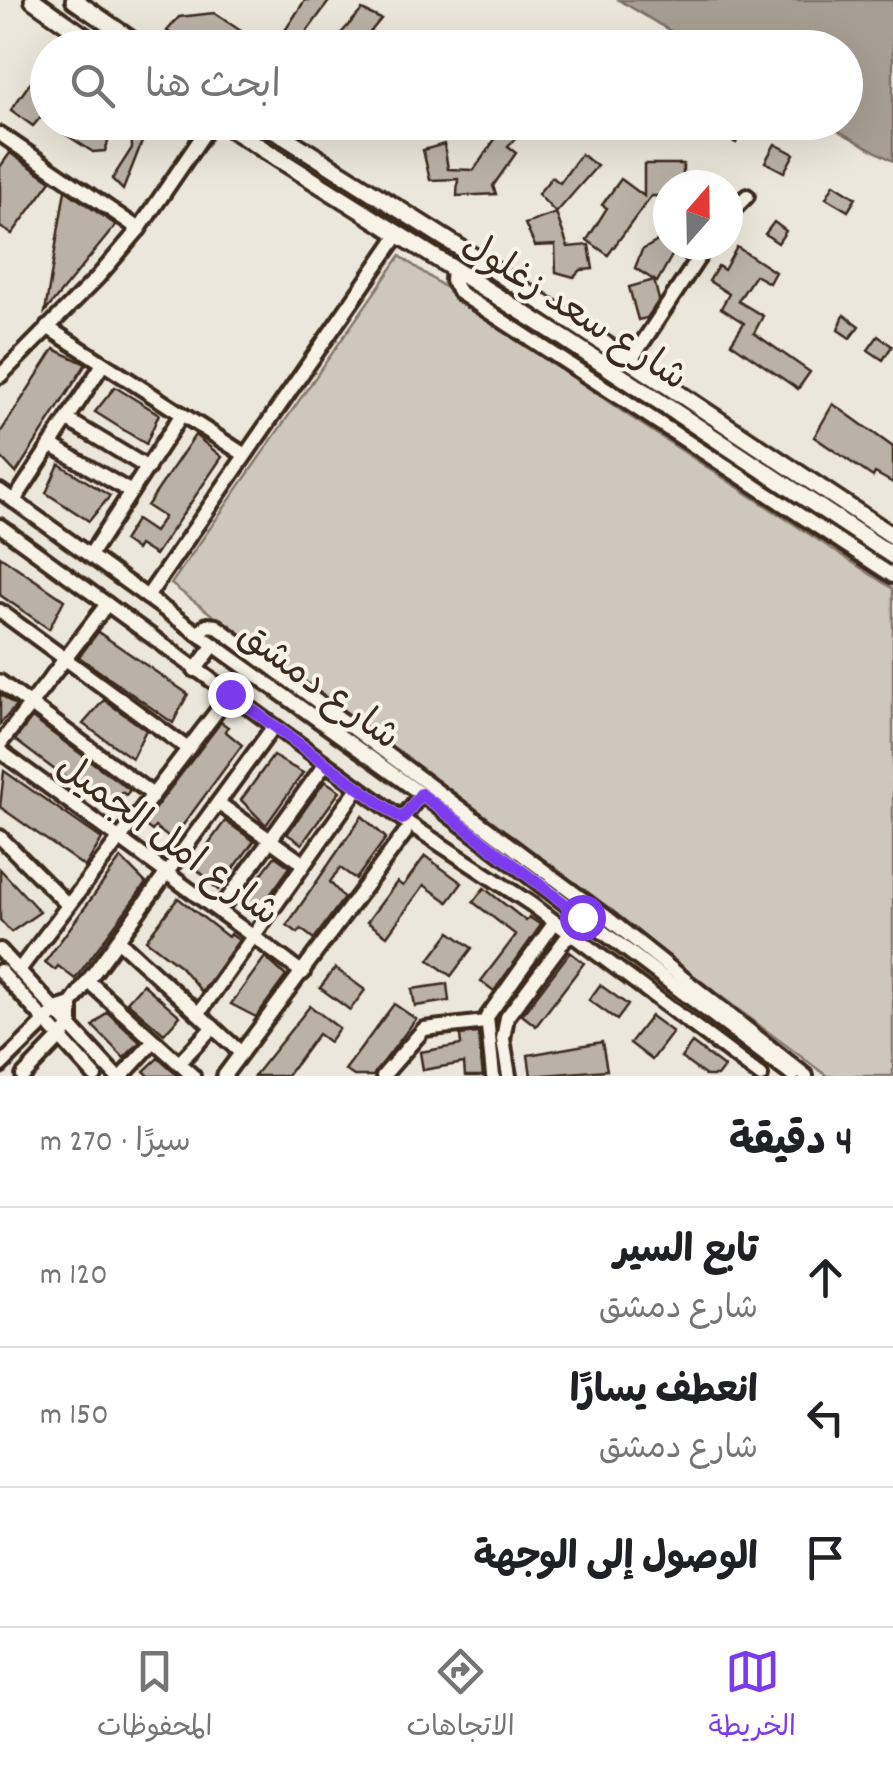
<!DOCTYPE html>
<html lang="ar">
<meta charset="utf-8">
<style>
body{margin:0;font-family:Dekko,"Playpen Sans Arabic",sans-serif;background:#f6f6f6;color:#202124;direction:rtl}
.compass{position:absolute;left:653px;top:170px;width:90px;height:90px;border-radius:50%;background:#fff;box-shadow:0 10px 40px #0002;rotate:20deg}
.stop{position:absolute;width:30px;height:30px;margin:-22px;border:8px solid #7c3aed;border-radius:50%;background:#fff}
.stop.end{background:#7c3aed;border-color:#fff;box-shadow:0 2px 10px #0008}
.list{margin:0;padding:0;list-style:none}
h2{display:flex;justify-content:space-between;align-items:center;height:130px;margin:0;padding:0 40px;font-size:42px}
h2 small{font-size:32px;font-weight:400;color:#757577}
.list li{display:grid;grid-template-columns:65px 1fr auto;gap:30px;align-items:center;box-sizing:border-box;height:140px;padding:0 40px;border-top:2px solid #e0e0e0}
.list b{display:block;font-size:38px;white-space:nowrap}
.list p{margin:0;font-size:32px;white-space:nowrap;color:#757577}
.list em{font-size:32px;font-style:normal;color:#757577}
.icon{flex:none;width:55px;height:55px;fill:none;stroke:currentColor;stroke-width:2;stroke-linecap:round;stroke-linejoin:round}
.map{position:relative;flex:none;width:893px;height:1076px;overflow:hidden;direction:ltr}
.search{position:absolute;background:#fff;box-shadow:0 10px 40px #0002;left:30px;right:30px;top:30px;height:110px;display:flex;align-items:center;gap:25px;box-sizing:border-box;padding:0 35px;border-radius:55px;color:#757577;font-size:38px}
.sheet{height:550px;background:#fff}
nav{display:flex;justify-content:space-around;align-items:center;box-sizing:border-box;height:140px;border-top:2px solid #e0e0e0;background:#fff;font-size:28px;color:#757577}
nav a{display:grid;justify-items:center;gap:5px}
nav .on{color:#7c3aed}
.map>svg:first-child{display:block}
.green{fill:#cec8bc;stroke:#84796d;stroke-width:2.5}
.water{fill:#a89f93;stroke:#7c7064;stroke-width:2.5}
.building{fill:#bab2a7;stroke:#3b2a1e;stroke-width:2.5}
.lines{fill:none;stroke-linecap:round;stroke-linejoin:round}
.minor-casing{stroke:#3b2a1e;stroke-width:20}
.major-casing{stroke:#3b2a1e;stroke-width:22}
.minor{stroke:#f7f3e8;stroke-width:12}
.major{stroke:#f7f3e8;stroke-width:15}
.route{stroke:#7c3aed;stroke-width:12}
.labels{text-anchor:middle;stroke-width:8;stroke-linejoin:round;paint-order:stroke}
.street-label{font-size:38px;fill:#3b2a1e;stroke:#f7f3e8}
</style>
<div class="map">
<svg width="893" height="1076" viewBox="0 0 893 1076">
<rect width="100%" height="100%" fill="#ece7dc"/>
<filter id="ink" filterUnits="userSpaceOnUse"><feTurbulence type="fractalNoise" baseFrequency=".01" numOctaves="2"/><feDisplacementMap in="SourceGraphic" scale="20" xChannelSelector="R" yChannelSelector="G"/><feConvolveMatrix kernelMatrix="1 2 1 2 8 2 1 2 1" color-interpolation-filters="sRGB"/></filter>
<g filter="url(#ink)">
<path class="green" d="M400 256 623 412 893 589V1076H827L171 584Z"/>
<path class="water" d="M619 0H893V161L824 123 846 122V48L697 47Z"/>
<g class="building">
<path d="M305 0H330L300 41 284 32Z"/>
<path d="M362 10 381 19 357 48H328Z"/>
<path d="M214 13 253 39 272 48H192L167 31 179 17Z"/>
<path d="M30 83 48 89V108L33 126 11 110Z"/>
<path d="M62 122H102L108 142 105 151 93 152 65 134Z"/>
<path d="M131 122 149 124 123 190 112 179 132 148Z"/>
<path d="M428 122H455L442 137Z"/>
<path d="M494 122H524V127L508 147 516 153 493 186 496 194 457 196 458 179 430 180 423 150 444 144 448 169 474 170 497 136 489 131Z"/>
<path d="M724 122 744 127 736 143 718 133Z"/>
<path d="M775 144 794 154 784 172 765 162Z"/>
<path d="M10 153 51 181 12 234 0 227V167Z"/>
<path d="M581 154 597 166 556 213 538 194 552 177 560 183Z"/>
<path d="M644 164H683V185H668V196H651L608 255 587 240 607 208 602 205 621 179 644 196Z"/>
<path d="M834 184 856 198 848 211 826 198Z"/>
<path d="M65 190 116 225 45 312Z"/>
<path d="M556 213 568 247 589 245 593 269 581 270 574 277 556 272 555 245 535 246 525 224Z"/>
<path d="M774 222 786 231 778 243 765 234Z"/>
<path d="M668 225V245H695L685 260 674 252 657 282 635 268 642 250 656 242Z"/>
<path d="M737 247 775 272 769 283 755 275 738 301 763 316 754 333 810 372 798 389 731 343 744 323 721 308 729 294 709 281 718 266 724 270Z"/>
<path d="M654 280 659 300 647 318 638 320 629 287Z"/>
<path d="M844 315 859 326 850 338 838 330Z"/>
<path d="M878 336 892 346 883 360 868 350Z"/>
<path d="M54 349 86 364 16 473 0 456V433Z"/>
<path d="M115 387 159 414 146 444 95 412Z"/>
<path d="M833 404 893 447V483L875 473 873 477 814 437Z"/>
<path d="M195 435 222 457 155 555 139 545 136 550 123 541 136 520 154 532 164 517 147 506Z"/>
<path d="M59 464 110 496 89 521 46 493Z"/>
<path d="M0 556 64 600 49 629 0 595Z"/>
<path d="M98 632 188 694 173 723 79 657Z"/>
<path d="M0 694 16 706 0 724Z"/>
<path d="M104 700 146 730 132 758 83 724Z"/>
<path d="M32 718 130 790 126 795 122 792 108 810 15 740Z"/>
<path d="M221 722 228 727 225 731 242 745 172 840 155 827 152 831 143 824Z"/>
<path d="M273 756 303 773 266 825 241 800Z"/>
<path d="M4 771 102 839 85 867 0 807Z"/>
<path d="M325 781 340 791 302 844 287 834Z"/>
<path d="M362 816 386 838 356 879 340 868 330 882 344 898 314 939 301 929 298 933 287 925Z"/>
<path d="M225 821 254 841 218 890 193 865Z"/>
<path d="M275 856 290 867 254 917 238 906Z"/>
<path d="M425 856 462 883 448 902 424 885 387 936 367 922 397 882 403 886Z"/>
<path d="M121 858 146 883 75 979 58 966 55 970 45 962Z"/>
<path d="M0 869 40 912 11 932 0 920Z"/>
<path d="M484 888 526 921 529 917 541 925 494 991 481 981 516 935 473 902Z"/>
<path d="M178 898 228 937 230 934 239 940 202 992 180 966 146 940Z"/>
<path d="M450 932 472 948 451 976 429 960Z"/>
<path d="M570 952 584 963 536 1026 522 1015Z"/>
<path d="M265 957 286 976 256 1017 231 1004Z"/>
<path d="M335 968 365 990 350 1010 320 988Z"/>
<path d="M143 984 180 1016 164 1034 127 1002Z"/>
<path d="M447 984 449 1001 415 1006 412 989Z"/>
<path d="M600 985 628 1005 617 1020 589 1000Z"/>
<path d="M394 1004 416 1019 373 1076H354L345 1070Z"/>
<path d="M310 1006 339 1028 329 1042 318 1034 287 1076H254Z"/>
<path d="M107 1012 140 1042 124 1058 93 1026Z"/>
<path d="M651 1016 673 1032 652 1060 630 1043Z"/>
<path d="M478 1033 483 1076H465L464 1063 423 1070 420 1052 461 1045 460 1035Z"/>
<path d="M602 1042 607 1070 531 1076 528 1055Z"/>
<path d="M692 1043 724 1067 717 1076H706L681 1058Z"/>
<path d="M158 1058 178 1076H149L144 1071Z"/>
</g>
<g class="lines">
<defs>
<g id="minor">
<path d="M0 134 139 229"/>
<path d="M728 215 747 196"/>
<path d="M453 269 452 280 460 293 893 576"/>
<path d="M47 327 245 455"/>
<path d="M631 360 707 245"/>
<path d="M0 376 97 278 139 229 212 122"/>
<path d="M68 420 148 468"/>
<path d="M51 445 131 492"/>
<path d="M0 491 421 794 793 1076"/>
<path d="M14 501 103 364"/>
<path d="M0 526 402 819 531 904 761 1076"/>
<path d="M90 555 182 414"/>
<path d="M147 597 398 235"/>
<path d="M0 611 188 749"/>
<path d="M198 634 207 625 216 626 605 916 806 1076"/>
<path d="M195 670 214 645"/>
<path d="M0 682 153 795"/>
<path d="M0 744 107 604"/>
<path d="M0 751 303 973"/>
<path d="M218 803 304 864"/>
<path d="M402 819 421 794"/>
<path d="M0 837 68 905"/>
<path d="M219 911 325 764"/>
<path d="M118 940 241 1053"/>
<path d="M0 950 116 1076"/>
<path d="M19 970 230 694"/>
<path d="M0 971 95 1076"/>
<path d="M88 981 193 1076"/>
<path d="M199 1013 358 788"/>
<path d="M179 1063 213 1027"/>
<path d="M0 1066 59 1008 71 1004 274 726"/>
<path d="M23 1076 71 1026V1004"/>
<path d="M122 1076 154 1041"/>
<path d="M224 1076 405 833"/>
<path d="M383 1076 424 1029 486 1022"/>
<path d="M493 1076 487 1017 555 922"/>
<path d="M509 1076 503 1039 507 1017 570 933"/>
</g>
<g id="major">
<path d="M33 0 101 48"/>
<path d="M74 0 143 48"/>
<path d="M220 122 565 339 893 556"/>
<path d="M261 122 465 251 893 536"/>
</g>
</defs>
<use href="#minor" class="minor-casing"/>
<use href="#major" class="major-casing"/>
<use href="#minor" class="minor"/>
<use href="#major" class="major"/>
</g>
</g>
<g class="lines" filter="url(#ink)">
<path class="route" d="M230 694 402 819 421 794 582 917"/>
</g>
<g class="labels">
<g class="street-label">
<text transform="translate(576 309) rotate(33)" y="13">شارع سعد زغلول</text>
<text transform="translate(320 684) rotate(36)" y="13">شارع دمشق</text>
<text transform="translate(169 838) rotate(36)" y="13">شارع امل الجميل</text>
</g>
</g>
</svg>
<svg class="compass" viewBox="-18 -18 36 36"><path d="M0-13l5 13h-10z" fill="#e53935"/><path d="M0 13l5-13h-10z" fill="#757577"/></svg>
<div class="stop" style="left:582px;top:917px"></div>
<div class="stop end" style="left:230px;top:694px"></div>
<div class="search"><svg class="icon" aria-label="search" viewBox="0 0 24 24"><circle cx="10" cy="10" r="6"/><path d="M15 15l6 6"/></svg>ابحث هنا</div>
</div>
<section class="sheet">
<h2>4 دقيقة<small>سيرًا · 270 m</small></h2>
<ul class="list">
<li><svg class="icon" aria-label="ahead" viewBox="0 0 24 24"><path d="M12 20V5M6 11l6-6 6 6"/></svg><div><b>تابع السير</b><p>شارع دمشق</p></div><em>120 m</em></li>
<li><svg class="icon" aria-label="left" viewBox="0 0 24 24"><path d="M17 20v-9H6M10 6l-5 5 5 5"/></svg><div><b>انعطف يسارًا</b><p>شارع دمشق</p></div><em>150 m</em></li>
<li><svg class="icon" aria-label="arrive" viewBox="0 0 24 24"><path d="M6 21V4h12l-3 4 3 4H6"/></svg><div><b>الوصول إلى الوجهة</b></div></li>
</ul>
</section>
<nav>
<a class="on"><svg class="icon" aria-label="map" viewBox="0 0 24 24"><path d="M3 6l6-2 6 2 6-2v14l-6 2-6-2-6 2zM9 4v14M15 6v14"/></svg>الخريطة</a>
<a><svg class="icon" aria-label="directions" viewBox="0 0 24 24"><path d="M12 3l9 9-9 9-9-9zM9 14v-3h6M13 9l2 2-2 2"/></svg>الاتجاهات</a>
<a><svg class="icon" aria-label="saved" viewBox="0 0 24 24"><path d="M7 4h10v16l-5-4-5 4z"/></svg>المحفوظات</a>
</nav>
